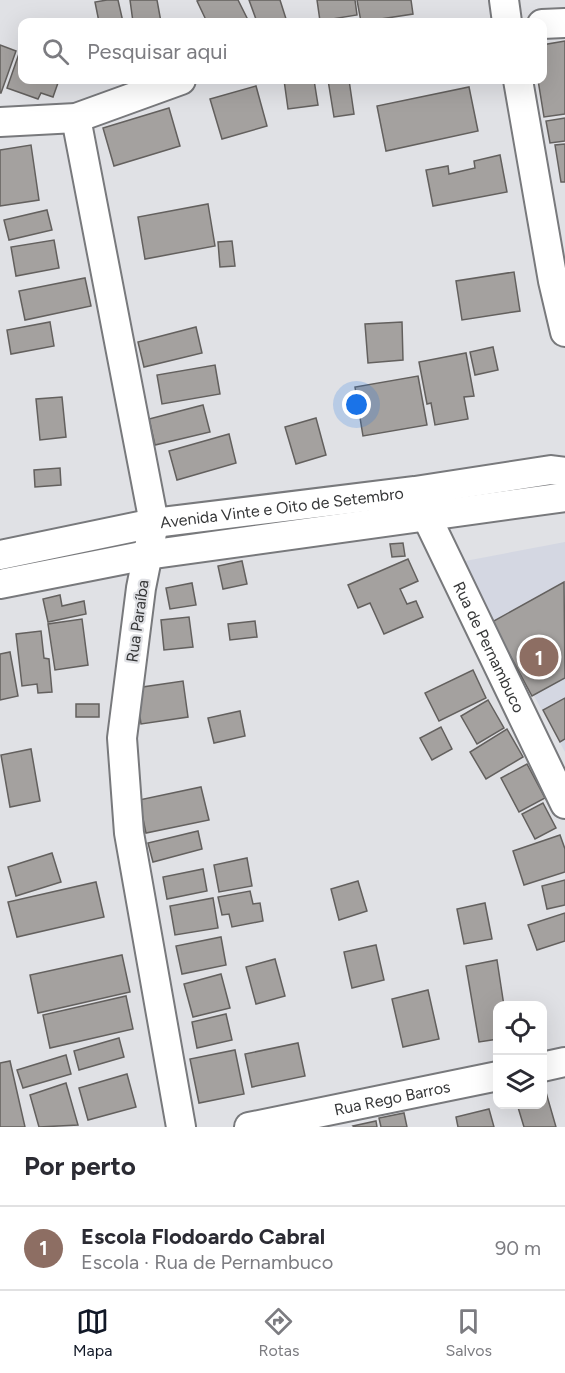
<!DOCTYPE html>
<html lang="pt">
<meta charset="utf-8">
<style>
body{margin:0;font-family:Figtree,sans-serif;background:#f7f7f7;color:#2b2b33}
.controls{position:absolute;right:18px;bottom:18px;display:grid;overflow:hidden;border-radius:12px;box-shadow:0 6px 24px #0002}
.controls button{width:54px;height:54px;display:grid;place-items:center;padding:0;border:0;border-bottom:2px solid #e1e1e2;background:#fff;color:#2b2b33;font:30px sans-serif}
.you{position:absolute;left:357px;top:405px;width:21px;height:21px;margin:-15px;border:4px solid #fff;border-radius:50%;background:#1a73e8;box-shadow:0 0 0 9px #1a73e833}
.badge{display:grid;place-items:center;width:39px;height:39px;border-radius:50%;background:#111827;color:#fff;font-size:20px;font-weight:700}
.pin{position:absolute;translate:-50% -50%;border:3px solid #fff;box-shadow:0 2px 6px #0006}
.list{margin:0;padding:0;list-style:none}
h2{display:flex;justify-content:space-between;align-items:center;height:78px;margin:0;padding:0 24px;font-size:26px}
h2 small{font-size:20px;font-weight:400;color:#7c7c81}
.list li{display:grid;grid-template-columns:39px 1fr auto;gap:18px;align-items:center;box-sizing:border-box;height:84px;padding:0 24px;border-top:2px solid #e1e1e2}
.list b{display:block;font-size:22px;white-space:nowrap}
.list p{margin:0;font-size:20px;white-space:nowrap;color:#7c7c81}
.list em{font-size:20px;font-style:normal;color:#7c7c81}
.icon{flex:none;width:33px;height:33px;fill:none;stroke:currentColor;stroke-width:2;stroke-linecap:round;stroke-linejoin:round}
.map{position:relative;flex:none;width:565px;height:1127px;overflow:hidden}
.search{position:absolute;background:#fff;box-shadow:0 6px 24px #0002;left:18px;right:18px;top:18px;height:66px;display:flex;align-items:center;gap:15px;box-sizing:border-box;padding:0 21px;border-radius:12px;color:#7c7c81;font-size:22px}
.sheet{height:162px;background:#fff}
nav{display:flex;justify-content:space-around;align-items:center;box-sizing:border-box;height:84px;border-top:2px solid #e1e1e2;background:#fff;font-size:16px;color:#7c7c81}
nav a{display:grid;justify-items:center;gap:3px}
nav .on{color:#111827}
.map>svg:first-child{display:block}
.built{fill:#d4d7e2}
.building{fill:#a4a19f;stroke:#63605e;stroke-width:1.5}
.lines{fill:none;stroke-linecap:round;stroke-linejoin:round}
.street-casing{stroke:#78797c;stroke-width:32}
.street{stroke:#fff;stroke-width:28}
.labels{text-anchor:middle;stroke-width:4.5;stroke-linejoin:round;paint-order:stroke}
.street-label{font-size:16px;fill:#363738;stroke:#e0e1e5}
</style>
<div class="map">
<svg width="565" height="1127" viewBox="0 0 565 1127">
<rect width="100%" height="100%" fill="#e0e1e5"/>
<path class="built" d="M565 542V752L460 562Z"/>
<g class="building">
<path d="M107 0H118L123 22H99L95 2Z"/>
<path d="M130 0H157L161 22H133Z"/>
<path d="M200 0H238L249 22H200L206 20 197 1Z"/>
<path d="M249 0H280L287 22H257Z"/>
<path d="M317 0H355L357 15 320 21Z"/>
<path d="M357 0H411L413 14 361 22Z"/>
<path d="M565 41V114L544 117 538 80H542V45Z"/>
<path d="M0 45 16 51 1 93H0Z"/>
<path d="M22 45V80H59L53 97 41 93 38 99 7 88Z"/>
<path d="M284 80H314L318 105 288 109Z"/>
<path d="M328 80H349L354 114 334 117Z"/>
<path d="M256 86 267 126 222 139 210 99Z"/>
<path d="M469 87 478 131 386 151 377 106Z"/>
<path d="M169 108 180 146 114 166 103 128Z"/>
<path d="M565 118V141L550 143 546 121Z"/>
<path d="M565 144V182H561L555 145Z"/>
<path d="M31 145 39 200 0 206V150Z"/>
<path d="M500 155 507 192 433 206 426 170 448 166 449 174 475 168 474 161Z"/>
<path d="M208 204 215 246 145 259 138 217Z"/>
<path d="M47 210 52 230 9 240 4 220Z"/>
<path d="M54 240 59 268 16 276 11 247Z"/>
<path d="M232 241 235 266 220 267 218 242Z"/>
<path d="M514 272 520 311 462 320 456 281Z"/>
<path d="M85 278 91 306 25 320 19 291Z"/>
<path d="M50 322 54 346 11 354 7 330Z"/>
<path d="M402 322 403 360 368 363 365 324Z"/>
<path d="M196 327 202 353 144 367 138 342Z"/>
<path d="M493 347 498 370 475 375 470 352Z"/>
<path d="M466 353 474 396 464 397 468 419 435 425 431 403 427 404 419 362Z"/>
<path d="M215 365 220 394 162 404 157 375Z"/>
<path d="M418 376 427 425 363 436 355 387Z"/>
<path d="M62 397 66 437 40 440 36 399Z"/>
<path d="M203 405 210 432 155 445 149 419Z"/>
<path d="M316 418 326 455 296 464 285 427Z"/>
<path d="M229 434 236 463 177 480 169 451Z"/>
<path d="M60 468 61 485 35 487 34 470Z"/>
<path d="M403 543 405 556 392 557 390 544Z"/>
<path d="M408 559 418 581 400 589 407 604 416 601 423 617 384 634 370 603 358 608 348 585Z"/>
<path d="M242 561 247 584 223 589 218 566Z"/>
<path d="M564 582 565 678 532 696 492 622Z"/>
<path d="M192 583 196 605 170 609 166 588Z"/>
<path d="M60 595 62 606 84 601 86 614 48 622 43 599Z"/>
<path d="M189 617 193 647 164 650 161 620Z"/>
<path d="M82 619 88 665 55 670 48 624Z"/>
<path d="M255 621 257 637 230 640 228 624Z"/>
<path d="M41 631 44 658 49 659 52 692 38 693 37 684 22 686 16 634Z"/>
<path d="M10 652 18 696 0 700V654Z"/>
<path d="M473 670 486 698 439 721 425 693Z"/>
<path d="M183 681 188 717 141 724 136 688Z"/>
<path d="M565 698V739L560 742 543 710Z"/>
<path d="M488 700 504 728 477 744 461 716Z"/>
<rect x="76" y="704" width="23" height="13"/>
<path d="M240 711 245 736 214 743 208 718Z"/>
<path d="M441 727 452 749 432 760 420 738Z"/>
<path d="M507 729 523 757 486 779 470 752Z"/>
<path d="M31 749 40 801 10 807 1 755Z"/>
<path d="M527 764 545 798 519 812 501 778Z"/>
<path d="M201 787 209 820 146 833 139 800Z"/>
<path d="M543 803 556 828 535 839 522 814Z"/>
<path d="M198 831 202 849 153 862 148 843Z"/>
<path d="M560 835 565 849V872L524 885 513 851Z"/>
<path d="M52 853 61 882 16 896 8 867Z"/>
<path d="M247 858 252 886 219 892 214 865Z"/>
<path d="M203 869 207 891 167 899 163 877Z"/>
<path d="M565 880V905L547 909 542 886Z"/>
<path d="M358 881 367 911 339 920 331 889Z"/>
<path d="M96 882 104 917 17 937 8 902Z"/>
<path d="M250 891 253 904 260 903 263 921 232 927 229 914 222 915 218 897Z"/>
<path d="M213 898 218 928 175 935 170 906Z"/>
<path d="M485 903 492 939 464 944 457 909Z"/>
<path d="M565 913V941L537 950 528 925Z"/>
<path d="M221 937 226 965 182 974 176 946Z"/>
<path d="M376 945 384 980 352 988 344 952Z"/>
<path d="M122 955 130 992 38 1013 30 975Z"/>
<path d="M275 959 285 996 256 1004 246 967Z"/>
<path d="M497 960 504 1006H498V1039L479 1042 466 966Z"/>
<path d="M221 974 230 1008 193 1017 184 984Z"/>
<path d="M428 990 439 1039 403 1047 392 999Z"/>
<path d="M126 996 133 1029 50 1048 43 1015Z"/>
<path d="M226 1014 232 1040 197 1048 192 1022Z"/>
<path d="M119 1038 124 1057 79 1070 74 1051Z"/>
<path d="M298 1043 305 1076 252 1087 245 1054Z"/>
<path d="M235 1050 244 1094 199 1103 190 1059Z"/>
<path d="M66 1055 71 1074 23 1088 17 1070Z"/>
<path d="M10 1061 25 1127H0V1063Z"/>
<path d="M127 1074 136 1107 88 1120 79 1088Z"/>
<path d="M543 1082 556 1127H524L517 1104H542Z"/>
<path d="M66 1083 78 1125 39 1127 30 1095Z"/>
<path d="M489 1109 494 1127H458L456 1117Z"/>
<path d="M404 1113 407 1127H381L379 1118Z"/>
<path d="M376 1121 377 1127H354L353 1126Z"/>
</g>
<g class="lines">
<defs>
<g id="street">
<path d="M504 0 507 22"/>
<path d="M542 24 565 23"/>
<path d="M518 80 553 281 565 332"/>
<path d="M76 118 154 523 141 588 122 738 129 833 181 1127"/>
<path d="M0 122 76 118 181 80"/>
<path id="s1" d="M419 501 565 804"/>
<path id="s2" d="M0 555 154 523 415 491 551 470 565 472"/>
<path d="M0 584 147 555 565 497"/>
<path d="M542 1067 565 1062"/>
<path id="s3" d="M249 1127 498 1076"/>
</g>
</defs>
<use href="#street" class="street-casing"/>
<use href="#street" class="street"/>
</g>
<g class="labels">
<g class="street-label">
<text dy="6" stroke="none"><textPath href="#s2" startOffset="286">Avenida Vinte e Oito de Setembro</textPath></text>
<text transform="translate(137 621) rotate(-82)" y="6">Rua Paraíba</text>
<text dy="6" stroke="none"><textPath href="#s1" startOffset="162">Rua de Pernambuco</textPath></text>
<text dy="6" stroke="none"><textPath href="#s3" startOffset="146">Rua Rego Barros</textPath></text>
</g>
</g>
</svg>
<div class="controls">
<button><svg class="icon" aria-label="locate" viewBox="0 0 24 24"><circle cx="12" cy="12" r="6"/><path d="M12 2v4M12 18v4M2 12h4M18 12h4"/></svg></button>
<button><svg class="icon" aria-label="layers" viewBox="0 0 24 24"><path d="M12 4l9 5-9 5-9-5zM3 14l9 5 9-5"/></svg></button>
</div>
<div class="you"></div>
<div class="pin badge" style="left:539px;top:657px;background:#8d6e63">1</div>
<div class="search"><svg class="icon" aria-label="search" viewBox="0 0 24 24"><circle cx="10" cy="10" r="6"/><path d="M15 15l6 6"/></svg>Pesquisar aqui</div>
</div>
<section class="sheet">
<h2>Por perto<small></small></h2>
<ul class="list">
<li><span class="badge" style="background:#8d6e63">1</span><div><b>Escola Flodoardo Cabral</b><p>Escola · Rua de Pernambuco</p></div><em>90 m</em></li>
</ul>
</section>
<nav>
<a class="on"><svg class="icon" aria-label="map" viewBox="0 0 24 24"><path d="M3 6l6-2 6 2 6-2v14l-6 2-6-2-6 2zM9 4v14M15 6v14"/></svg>Mapa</a>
<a><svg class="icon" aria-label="directions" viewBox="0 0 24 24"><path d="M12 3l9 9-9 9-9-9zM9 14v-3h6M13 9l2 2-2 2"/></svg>Rotas</a>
<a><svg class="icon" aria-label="saved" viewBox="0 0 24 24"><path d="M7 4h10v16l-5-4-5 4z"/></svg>Salvos</a>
</nav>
